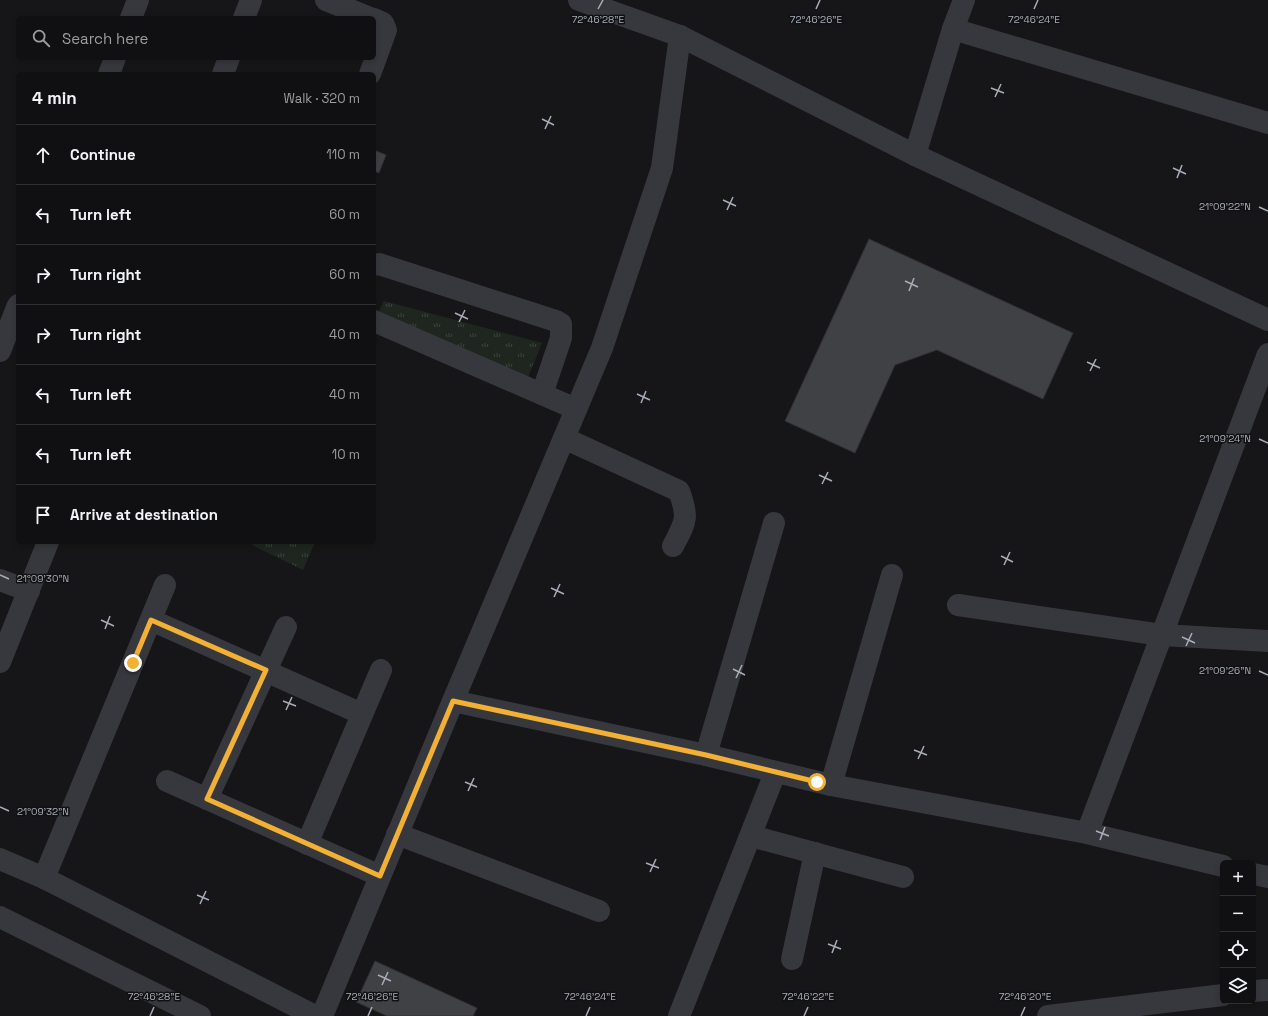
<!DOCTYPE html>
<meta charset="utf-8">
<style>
body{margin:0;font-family:"Space Grotesk",sans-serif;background:#1e1e20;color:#f1f3f6}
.controls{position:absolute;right:12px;bottom:12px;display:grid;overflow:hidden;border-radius:6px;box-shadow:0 2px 6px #0003}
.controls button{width:36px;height:36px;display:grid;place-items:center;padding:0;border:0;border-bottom:1px solid #303032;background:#101012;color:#f1f3f6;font:20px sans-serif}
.stop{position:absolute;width:12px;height:12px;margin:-9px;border:3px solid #f2b134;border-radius:50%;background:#fff}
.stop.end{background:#f2b134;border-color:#fff;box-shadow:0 1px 4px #0008}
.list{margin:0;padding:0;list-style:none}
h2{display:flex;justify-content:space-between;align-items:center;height:52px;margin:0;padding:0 16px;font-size:17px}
h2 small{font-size:13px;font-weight:400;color:#9c9d9f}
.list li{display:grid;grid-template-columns:26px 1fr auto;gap:12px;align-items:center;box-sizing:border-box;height:60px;padding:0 16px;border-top:1px solid #303032}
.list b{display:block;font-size:15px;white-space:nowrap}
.list em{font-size:13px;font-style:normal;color:#9c9d9f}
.icon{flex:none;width:22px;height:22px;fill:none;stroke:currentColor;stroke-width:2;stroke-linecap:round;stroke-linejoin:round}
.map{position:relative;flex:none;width:1268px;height:1016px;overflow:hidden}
.search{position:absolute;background:#101012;box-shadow:0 2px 6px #0003;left:16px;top:16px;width:360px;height:44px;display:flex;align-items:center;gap:10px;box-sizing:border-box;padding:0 14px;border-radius:6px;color:#9c9d9f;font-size:15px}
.panel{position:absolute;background:#101012;box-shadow:0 2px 6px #0003;left:16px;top:72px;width:360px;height:472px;border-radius:6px}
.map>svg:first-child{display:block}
.grass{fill:url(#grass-tufts)}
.building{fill:#404145;stroke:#303034}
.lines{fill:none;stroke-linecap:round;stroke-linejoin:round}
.minor{stroke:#37383d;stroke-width:22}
.route{stroke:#f2b134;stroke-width:5}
.ticks{fill:none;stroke:#a8adb8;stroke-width:1.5}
.ticks-label{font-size:10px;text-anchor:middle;fill:#a8adb8;stroke:#111113;stroke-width:3;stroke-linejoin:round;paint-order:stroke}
</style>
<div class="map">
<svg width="1268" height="1016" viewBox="0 0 1268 1016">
<defs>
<pattern id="grass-tufts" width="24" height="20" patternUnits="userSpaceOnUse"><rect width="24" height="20" fill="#1e261f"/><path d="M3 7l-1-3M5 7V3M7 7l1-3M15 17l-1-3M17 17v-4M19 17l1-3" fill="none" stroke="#3c433d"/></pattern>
</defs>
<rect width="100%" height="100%" fill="#161618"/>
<g class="grass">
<path d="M384 301 542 343 527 380 374 321Z"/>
<path d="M253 542H315L303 570 252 545Z"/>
</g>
<g class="building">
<path d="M374 150 386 155 379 173 374 171Z"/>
<path d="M869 239 1073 333 1043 399 937 350 895 365 855 453 785 421Z"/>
<path d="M375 961 477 1008 473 1016H387L356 1002Z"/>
</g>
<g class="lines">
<g class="minor">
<path d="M326 0 370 18"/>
<path d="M579 0 680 36 915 155 1268 320"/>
<path d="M131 18 138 0"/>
<path d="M244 18 251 0"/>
<path d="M953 29 1268 123"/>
<path d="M109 74 115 58"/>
<path d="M223 74 229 58"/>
<path d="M370 74 386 30 383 23 374 19"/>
<path d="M915 155 953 29 964 0"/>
<path d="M374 265 379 264 556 321 561 324V338L542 394"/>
<path d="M374 321 576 409"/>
<path d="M0 351 18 305"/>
<path d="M564 438 679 491C689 518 686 521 673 546"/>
<path d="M0 580 29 591"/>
<path d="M958 605 1162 635 1268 641"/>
<path d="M151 620 362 714"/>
<path d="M0 662 48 542"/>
<path d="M453 701 602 348 662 168 680 36"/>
<path d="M706 755 774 523"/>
<path d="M167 781 380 876"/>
<path d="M831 785 892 575"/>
<path d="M207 799 286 627"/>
<path d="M1087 833 1268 354"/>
<path d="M397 834 599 911"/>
<path d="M751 836 903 877"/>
<path d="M307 844 381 670"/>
<path d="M0 859 44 878 315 1016"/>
<path d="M1253 874 1268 877"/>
<path d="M44 878 165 585"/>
<path d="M0 917 200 1016"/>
<path d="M792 959 815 853"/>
<path d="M1253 991 1268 990"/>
<path d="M322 1016 453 701 706 755 831 785 1087 833 1223 866"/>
<path d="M679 1016 775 773"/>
<path d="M1048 1016 1223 995"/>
</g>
</g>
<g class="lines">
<path class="route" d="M133 663 151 620 266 670 207 799 380 876 453 701 706 755 817 782"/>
</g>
<path class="ticks" d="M598 9 603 0M816 9 820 0M1034 9 1038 0M991 88 1004 93M995 97 1001 84M542 119 554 125M545 129 551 116M1173 168 1186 174M1177 178 1182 165M723 200 736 206M1259 207 1268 211M727 210 733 197M905 281 918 287M909 291 914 278M455 313 468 319M459 322 465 310M1087 362 1100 368M1090 371 1096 359M637 394 650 400M641 403 646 391M1259 439 1268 443M819 475 832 481M822 484 828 472M1001 556 1013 562M1004 565 1010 552M0 575 9 579M551 588 564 594M554 597 560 584M101 620 114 626M105 629 110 616M1182 637 1195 643M1186 646 1192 633M733 669 745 675M1259 671 1268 675M736 678 742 665M283 701 296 706M286 710 292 697M914 750 927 755M918 759 924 746M465 782 477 787M468 791 474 778M0 807 9 811M1096 831 1109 836M1100 840 1105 827M646 863 659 868M650 872 656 859M197 895 209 900M200 904 206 891M828 944 841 949M832 953 837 940M378 975 391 981M382 985 388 972M150 1016 154 1007M368 1016 372 1007M586 1016 590 1007M804 1016 808 1007M1021 1016 1025 1007"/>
<g class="ticks-label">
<text x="598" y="23">72°46'28"E</text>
<text x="816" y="23">72°46'26"E</text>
<text x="1034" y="23">72°46'24"E</text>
<text x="1225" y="210">21°09'22"N</text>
<text x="1225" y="442">21°09'24"N</text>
<text x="43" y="582">21°09'30"N</text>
<text x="1225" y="674">21°09'26"N</text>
<text x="43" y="815">21°09'32"N</text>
<text x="154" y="1000">72°46'28"E</text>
<text x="372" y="1000">72°46'26"E</text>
<text x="590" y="1000">72°46'24"E</text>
<text x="808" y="1000">72°46'22"E</text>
<text x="1025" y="1000">72°46'20"E</text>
</g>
</svg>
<div class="controls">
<button>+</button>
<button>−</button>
<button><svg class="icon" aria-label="locate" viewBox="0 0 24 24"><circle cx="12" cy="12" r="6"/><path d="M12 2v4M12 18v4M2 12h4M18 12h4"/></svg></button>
<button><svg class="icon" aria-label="layers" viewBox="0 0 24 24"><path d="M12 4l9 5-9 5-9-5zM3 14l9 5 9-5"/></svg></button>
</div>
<div class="stop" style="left:817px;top:782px"></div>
<div class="stop end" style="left:133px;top:663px"></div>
<div class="search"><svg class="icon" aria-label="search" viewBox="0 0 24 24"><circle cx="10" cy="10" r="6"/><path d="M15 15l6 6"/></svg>Search here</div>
<section class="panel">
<h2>4 min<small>Walk · 320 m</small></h2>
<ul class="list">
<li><svg class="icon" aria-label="ahead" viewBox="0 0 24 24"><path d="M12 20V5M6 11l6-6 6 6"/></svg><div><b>Continue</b></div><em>110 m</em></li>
<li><svg class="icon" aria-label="left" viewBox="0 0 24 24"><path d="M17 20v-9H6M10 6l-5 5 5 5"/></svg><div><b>Turn left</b></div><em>60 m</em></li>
<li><svg class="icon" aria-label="right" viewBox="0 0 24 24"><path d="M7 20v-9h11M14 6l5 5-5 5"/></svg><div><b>Turn right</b></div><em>60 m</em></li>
<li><svg class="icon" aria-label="right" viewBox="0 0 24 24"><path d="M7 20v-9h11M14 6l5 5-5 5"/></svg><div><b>Turn right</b></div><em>40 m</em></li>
<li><svg class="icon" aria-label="left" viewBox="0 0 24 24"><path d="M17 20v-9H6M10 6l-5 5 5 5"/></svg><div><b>Turn left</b></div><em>40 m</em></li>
<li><svg class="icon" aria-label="left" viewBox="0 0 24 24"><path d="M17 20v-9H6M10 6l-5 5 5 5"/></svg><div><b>Turn left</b></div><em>10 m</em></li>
<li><svg class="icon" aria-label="arrive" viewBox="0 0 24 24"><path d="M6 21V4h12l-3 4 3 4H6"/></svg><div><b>Arrive at destination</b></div></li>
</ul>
</section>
</div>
